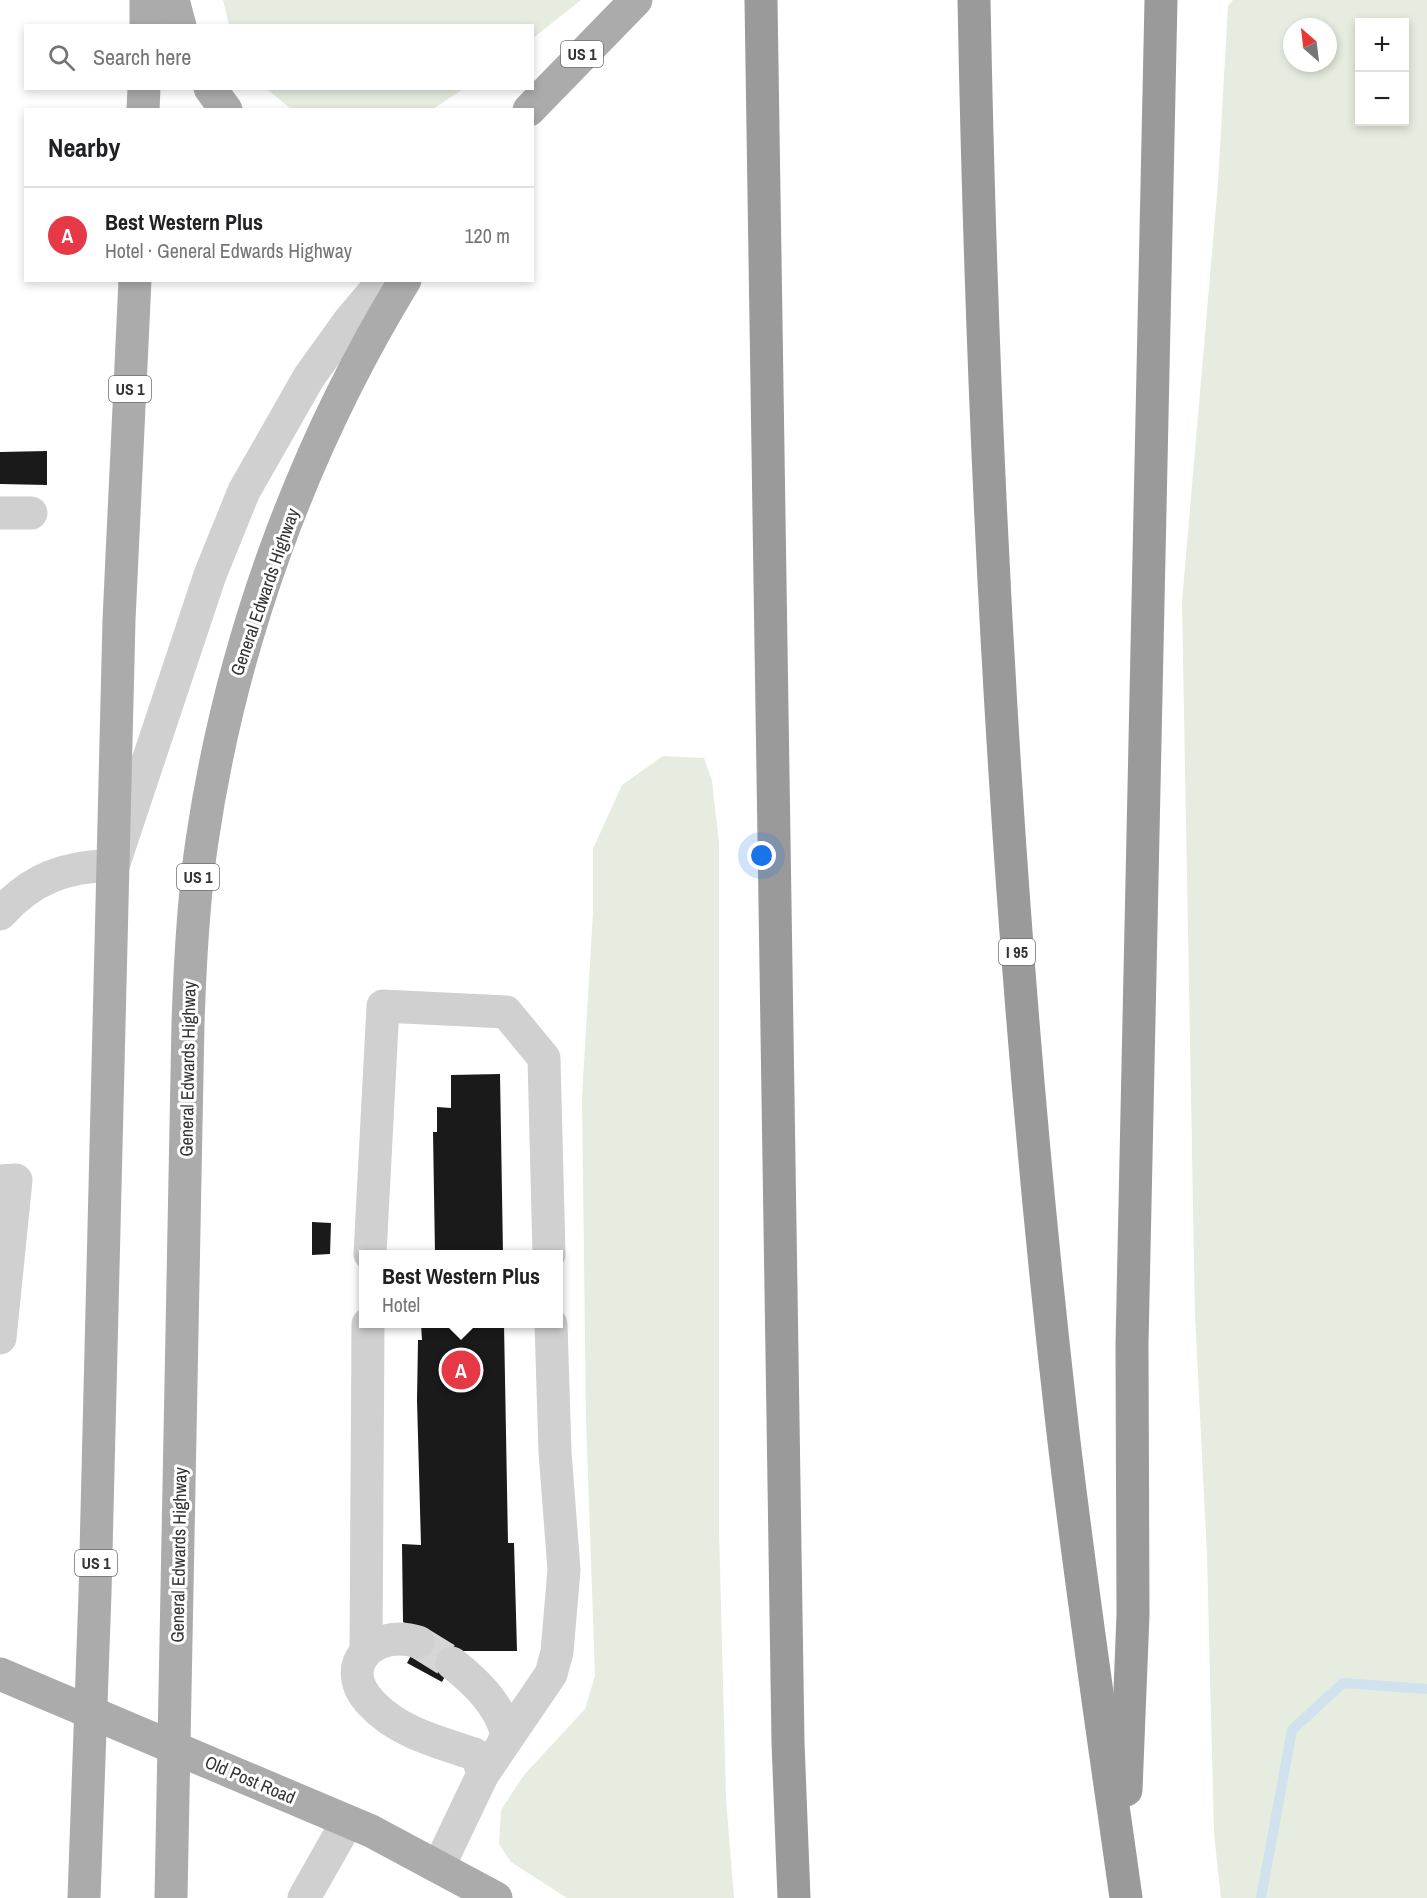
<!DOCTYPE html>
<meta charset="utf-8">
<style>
body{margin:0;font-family:"Archivo Narrow",sans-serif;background:#f6f6f6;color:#202124}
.controls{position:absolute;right:18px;top:18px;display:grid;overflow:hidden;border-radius:0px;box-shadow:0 3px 9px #0003}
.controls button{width:54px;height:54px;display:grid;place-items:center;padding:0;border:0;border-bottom:2px solid #e0e0e0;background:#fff;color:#202124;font:30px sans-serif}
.compass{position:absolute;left:1283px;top:18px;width:54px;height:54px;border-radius:50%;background:#fff;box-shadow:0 3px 9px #0003;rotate:332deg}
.you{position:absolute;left:762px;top:856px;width:21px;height:21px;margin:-15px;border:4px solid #fff;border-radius:50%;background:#1a73e8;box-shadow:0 0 0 9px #1a73e833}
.badge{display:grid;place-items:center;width:39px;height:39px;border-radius:50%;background:#e63946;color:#fff;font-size:20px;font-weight:700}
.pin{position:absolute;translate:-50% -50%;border:3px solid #fff;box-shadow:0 2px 6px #0006}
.popup{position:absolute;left:359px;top:1250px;width:204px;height:78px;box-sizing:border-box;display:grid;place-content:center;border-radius:0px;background:#fff;filter:drop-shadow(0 2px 4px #0005);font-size:20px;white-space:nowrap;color:#757577}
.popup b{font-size:22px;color:#202124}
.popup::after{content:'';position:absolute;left:50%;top:100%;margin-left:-12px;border:12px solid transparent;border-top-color:#fff}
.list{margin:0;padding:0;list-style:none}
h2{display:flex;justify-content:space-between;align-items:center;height:78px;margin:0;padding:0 24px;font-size:26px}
h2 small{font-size:20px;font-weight:400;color:#757577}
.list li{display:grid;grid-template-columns:39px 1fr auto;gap:18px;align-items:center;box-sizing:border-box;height:96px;padding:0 24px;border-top:2px solid #e0e0e0}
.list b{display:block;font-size:22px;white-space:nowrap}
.list p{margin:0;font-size:20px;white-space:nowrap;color:#757577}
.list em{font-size:20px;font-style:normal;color:#757577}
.icon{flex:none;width:33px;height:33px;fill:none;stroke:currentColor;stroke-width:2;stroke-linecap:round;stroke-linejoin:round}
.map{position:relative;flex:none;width:1427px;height:1898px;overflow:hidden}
.search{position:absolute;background:#fff;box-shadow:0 3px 9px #0003;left:24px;top:24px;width:510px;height:66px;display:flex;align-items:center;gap:15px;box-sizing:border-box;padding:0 21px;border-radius:0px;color:#757577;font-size:22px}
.panel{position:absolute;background:#fff;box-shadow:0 3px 9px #0003;left:24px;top:108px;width:510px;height:174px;border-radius:0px}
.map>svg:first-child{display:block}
.green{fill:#e6ecdf;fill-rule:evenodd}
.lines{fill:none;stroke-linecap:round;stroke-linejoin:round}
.stream{stroke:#cfe2ee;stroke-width:10}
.building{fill:#1a1a1a}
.minor-tunnel{stroke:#d6d6d6;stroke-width:33;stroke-dasharray:33 16;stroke-linecap:butt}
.minor{stroke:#d0d0d0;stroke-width:33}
.major{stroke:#ababab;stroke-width:33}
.highway{stroke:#9a9a9a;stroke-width:33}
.labels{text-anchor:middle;stroke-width:6;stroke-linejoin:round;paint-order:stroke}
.shield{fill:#fff;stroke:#707070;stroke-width:1.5}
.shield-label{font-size:16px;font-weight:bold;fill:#333}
.street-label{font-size:18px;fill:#333;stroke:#fff}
</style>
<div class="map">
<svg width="1427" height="1898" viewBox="0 0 1427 1898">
<rect width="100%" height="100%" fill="#fff"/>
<g class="green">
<path d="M223 0H581L533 38 532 26 229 25Z"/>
<path d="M1233 0H1427V1898H1221L1214 1833 1207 1556 1195 1315 1182 602 1218 183 1228 6ZM1404 22V122H1360V22ZM1292 27H1328V63H1292Z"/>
<path d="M267 89H463L433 109H291Z"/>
<path d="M663 756 704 758 712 781 719 843V1530L726 1799 734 1898H567L511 1862 499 1844 501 1810 524 1775 585 1709 595 1676 586 1417 582 1097 593 912V849L622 785Z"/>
</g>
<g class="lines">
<path class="stream" d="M1261 1898 1292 1730 1343 1683 1427 1689"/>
</g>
<g class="building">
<path d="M47 451V485L0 484V452Z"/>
<path d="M500 1074 503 1254H435L433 1132H437V1107L451 1108V1075Z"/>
<path d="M312 1222 331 1223 330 1254 312 1255Z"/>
<path d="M421 1324H504L508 1543H514L517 1651H458L442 1682 407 1663 423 1633 403 1622 402 1544 421 1545 417 1400 418 1340H422Z"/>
</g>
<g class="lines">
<path class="minor-tunnel" d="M418 1642 452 1663"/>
<g class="minor">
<path d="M0 513H31"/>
<path d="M0 914C31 879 67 865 113 866L210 575 244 491 309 377 350 320 384 280"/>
<path d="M0 1181 16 1180 0 1338"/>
<path d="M370 1254 383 1006 506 1012 544 1058 549 1254"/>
<path d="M418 1642C374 1628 335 1666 372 1704 398 1732 438 1742 474 1754L478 1758 483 1774"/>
<path d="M366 1651 368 1324"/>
<path d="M452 1663C476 1682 500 1705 507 1735L504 1741"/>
<path d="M439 1866 483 1774 551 1674 557 1652 564 1570 555 1452 551 1324"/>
<path d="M304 1898 347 1822"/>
</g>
<g class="major">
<path d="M173 0 180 26"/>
<path d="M146 26V0"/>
<path d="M210 88 226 110"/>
<path d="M143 110 144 88"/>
<path d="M529 110 636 0"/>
<path d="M0 1674 371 1831 496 1898"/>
<path d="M84 1898 95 1593 119 620 135 280"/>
<path d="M171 1898 188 1023C190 962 193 901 202 841 231 644 301 450 405 280"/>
</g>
<g class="highway">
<path d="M761 0 788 1742 794 1898"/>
<path d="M974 0C983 476 1008 951 1062 1424 1080 1582 1104 1740 1126 1898"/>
<path d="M1126 1790 1133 1615 1132 1344 1161 0"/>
</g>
</g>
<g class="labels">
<g class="shield">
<rect x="561" y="41" width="42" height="26" rx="4.5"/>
<rect x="109" y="376" width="42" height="26" rx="4.5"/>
<rect x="177" y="864" width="42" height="26" rx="4.5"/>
<rect x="999" y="939" width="36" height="26" rx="4.5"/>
<rect x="75" y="1550" width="42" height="26" rx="4.5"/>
</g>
<g class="shield-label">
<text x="582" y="60">US 1</text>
<text x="130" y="395">US 1</text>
<text x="198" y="883">US 1</text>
<text x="1017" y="958">I 95</text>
<text x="96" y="1569">US 1</text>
</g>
<g class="street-label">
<text transform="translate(265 592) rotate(-71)" y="6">General Edwards Highway</text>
<text transform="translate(188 1069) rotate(-89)" y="6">General Edwards Highway</text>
<text transform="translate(179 1555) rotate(-89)" y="6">General Edwards Highway</text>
<text transform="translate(250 1780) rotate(23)" y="6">Old Post Road</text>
</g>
</g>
</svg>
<div class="controls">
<button>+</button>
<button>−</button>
</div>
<svg class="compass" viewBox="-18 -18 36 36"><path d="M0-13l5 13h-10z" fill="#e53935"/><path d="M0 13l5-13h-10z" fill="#757577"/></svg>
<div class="you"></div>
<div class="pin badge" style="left:461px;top:1370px">A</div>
<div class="popup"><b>Best Western Plus</b>Hotel</div>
<div class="search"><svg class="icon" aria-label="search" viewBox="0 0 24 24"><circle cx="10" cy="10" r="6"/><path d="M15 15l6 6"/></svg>Search here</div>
<section class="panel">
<h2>Nearby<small></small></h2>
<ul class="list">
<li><span class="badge">A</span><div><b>Best Western Plus</b><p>Hotel · General Edwards Highway</p></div><em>120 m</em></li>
</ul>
</section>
</div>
